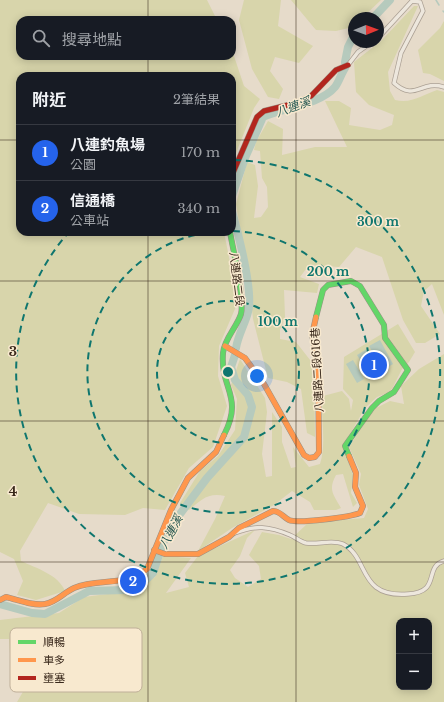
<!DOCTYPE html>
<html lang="zh-TW">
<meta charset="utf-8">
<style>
body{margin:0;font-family:"Libre Baskerville","Noto Sans TC",serif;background:#20242c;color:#f1f3f6}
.controls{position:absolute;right:12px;bottom:12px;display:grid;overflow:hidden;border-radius:8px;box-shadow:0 2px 10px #0003}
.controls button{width:36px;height:36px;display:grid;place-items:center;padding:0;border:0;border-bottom:1px solid #363941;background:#171b24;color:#f1f3f6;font:20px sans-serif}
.compass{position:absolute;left:348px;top:12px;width:36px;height:36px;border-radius:50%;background:#171b24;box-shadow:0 2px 10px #0003;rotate:89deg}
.you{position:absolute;left:257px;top:376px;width:14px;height:14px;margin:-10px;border:3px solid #fff;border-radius:50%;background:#1a73e8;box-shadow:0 0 0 6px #1a73e833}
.badge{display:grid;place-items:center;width:26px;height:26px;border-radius:50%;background:#2563eb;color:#fff;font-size:13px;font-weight:700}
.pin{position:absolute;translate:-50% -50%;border:2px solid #fff;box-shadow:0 1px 4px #0006}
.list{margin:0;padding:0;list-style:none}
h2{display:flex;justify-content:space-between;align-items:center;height:52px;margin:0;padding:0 16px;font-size:17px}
h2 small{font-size:13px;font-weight:400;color:#9ea1a6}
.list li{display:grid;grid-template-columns:26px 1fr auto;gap:12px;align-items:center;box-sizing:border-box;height:56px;padding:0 16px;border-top:1px solid #363941}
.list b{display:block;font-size:15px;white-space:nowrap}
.list p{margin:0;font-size:13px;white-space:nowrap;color:#9ea1a6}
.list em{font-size:13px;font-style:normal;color:#9ea1a6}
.icon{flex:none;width:22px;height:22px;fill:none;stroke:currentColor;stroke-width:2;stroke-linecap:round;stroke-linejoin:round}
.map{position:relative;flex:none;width:444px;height:702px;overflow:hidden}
.search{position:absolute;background:#171b24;box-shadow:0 2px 10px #0003;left:16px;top:16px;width:220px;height:44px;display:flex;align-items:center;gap:10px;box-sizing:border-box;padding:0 14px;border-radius:12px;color:#9ea1a6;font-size:15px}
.panel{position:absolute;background:#171b24;box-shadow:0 2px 10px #0003;left:16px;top:72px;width:220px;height:164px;border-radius:12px}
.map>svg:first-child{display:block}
.green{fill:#d8d5ab;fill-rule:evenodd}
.water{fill:#b6cabd}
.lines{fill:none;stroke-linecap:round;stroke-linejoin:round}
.stream{stroke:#b6cabd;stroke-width:1.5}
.river{stroke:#b6cabd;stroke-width:8}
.street-casing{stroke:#aba094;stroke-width:5}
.fast-casing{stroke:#9a9084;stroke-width:6}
.slow-casing{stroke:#9a9084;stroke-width:6}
.jam-casing{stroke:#9a9084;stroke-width:6}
.street{stroke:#ede7dd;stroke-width:3.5}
.fast{stroke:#63d668;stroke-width:5}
.slow{stroke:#ff974d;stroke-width:5}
.jam{stroke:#b3261e;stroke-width:5}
.grid{fill:none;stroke:#39281b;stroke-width:1;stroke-opacity:0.55}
.ring{fill:none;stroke:#0f766e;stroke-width:2;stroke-dasharray:7 5}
.labels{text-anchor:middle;stroke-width:3;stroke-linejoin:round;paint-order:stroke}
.street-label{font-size:11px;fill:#39281b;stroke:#f8e9cf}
.water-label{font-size:12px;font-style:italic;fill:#295a54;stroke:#f8e9cf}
.key{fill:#f8e9cf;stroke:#bfaf99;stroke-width:1}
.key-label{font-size:11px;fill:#39281b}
.grid-label{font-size:13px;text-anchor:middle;font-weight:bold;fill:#39281b;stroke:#f8e9cf;stroke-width:3;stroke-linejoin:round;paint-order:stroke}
.centre{fill:#0f766e;stroke:#f8e9cf;stroke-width:2}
.ring-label{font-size:12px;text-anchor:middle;font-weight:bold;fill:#0f766e;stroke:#f8e9cf;stroke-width:3;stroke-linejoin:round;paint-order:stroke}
</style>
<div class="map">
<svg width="444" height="702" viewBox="0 0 444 702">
<rect width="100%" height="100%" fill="#e6dbca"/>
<g class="green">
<path d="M0 0H207L217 20H20V56H232V50L244 86 260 99 254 108 232 163V76H20V232H224L238 302 219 346 218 376 227 406 213 447 189 468 165 510 143 508 125 515 79 514 48 503 20 551 21 561C36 568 59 575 65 591L36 600 17 595 23 581 14 559 0 552Z"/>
<path d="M244 0H281L278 26 313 46 299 63 275 57 270 71 283 89 279 99 268 97 252 69 239 20Z"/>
<path d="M291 0H381L362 18H354L353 27 336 31 316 30Z"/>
<path d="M414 6H418L388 72 390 91 395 100C412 104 422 95 437 90L444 92V315L432 284 424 291 421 306 440 334 425 343H416L403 320 382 257 356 247 339 267 309 265 300 277 319 284 317 293 284 290 285 317 280 330V339L296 342 314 365 315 437 307 433 301 389 287 382 268 378 253 319 249 282 236 204 247 162 255 165 258 186 254 218 261 217 268 207 267 187 262 178 260 151 254 150 256 142 268 121 283 129 282 155 315 147H347L325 101H339L351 108 349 125 380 130 392 125 394 115 369 105 356 92 354 62 381 41Z"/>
<path d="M444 21V81L430 74 423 73 418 50 440 28Z"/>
<path d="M398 324 415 352 409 362 402 369 392 389 387 393 377 397 365 408 343 446 353 475 351 493 357 503 353 507 343 474 336 475C328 490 333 494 341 508L336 510H314L310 502 292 491 274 505 232 528 198 551 215 519 225 496C208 492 201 500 189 510L180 503 200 471 218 456 235 430 237 399 231 385 240 359 265 398 267 412 262 454 266 477 272 476V412L282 427V442L291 468 296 467 293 447 309 467 320 464C327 442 320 419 323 396L342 391 349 399 351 411 353 400 343 389 344 357Z"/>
<path d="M444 354V702H17L24 690 11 669 9 639H0V620L59 613 84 597 131 591 155 577 163 556 191 558 166 593 189 587 185 573 198 556 255 530 247 538 240 556 230 570 235 578 248 587 261 579 259 566 249 555 262 532 279 535 291 539 308 523 364 518 368 509 359 485 361 474 349 447 374 409 390 401 404 404 401 386 419 369ZM399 621H429V687H399Z"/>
</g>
<g class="water">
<path d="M380 340 393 364 383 370 369 346Z"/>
<path d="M367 349 381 371 371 377 357 355Z"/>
<path d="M353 360 364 379 357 383 346 364Z"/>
</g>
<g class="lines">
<g class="stream">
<path d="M436 0 439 5"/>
<path d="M443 11 444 12"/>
</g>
<g class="river">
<path d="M373 18 390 0"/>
<path d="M345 62 348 47 354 35"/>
<path d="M232 196 245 158 263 117C281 108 320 105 335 87 339 82 341 74 345 68"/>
<path d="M232 211C238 233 254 292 248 312 245 324 238 335 236 348"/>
<path d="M0 604 32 613 45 614 89 591 125 590 139 587 153 573 163 543 174 522 207 478 244 437 252 407 248 395 235 380 231 367 235 355"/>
</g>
<defs>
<g id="street">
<path d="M378 38 412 1 420 2 423 11 401 53 394 83C415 102 420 80 444 87"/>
<path d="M348 65 358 52 372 42"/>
<path d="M235 533C255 525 269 526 290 535 295 537 301 542 306 543 318 545 332 539 343 544 370 558 357 598 408 594 442 592 423 567 444 561"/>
</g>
<g id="fast">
<path d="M316 317 323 290 328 285 351 281 360 286 384 325 385 338 408 370 394 392 379 401 372 408 345 446 349 456"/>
<path d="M224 435C244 396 220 389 223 353 224 339 237 327 241 314 245 299 233 250 230 232"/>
</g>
<g id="slow">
<path d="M225 346 245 358 264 384 304 455 309 458 315 457 319 452 318 360 312 335 316 317"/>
<path d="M154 550 165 554H198L229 537 239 528 273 511C280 511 283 517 289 520 298 524 350 517 360 513L363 506 355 487 356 473 349 456"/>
<path d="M0 600 6 597C19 600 32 606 45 604 57 602 63 593 74 588 99 577 123 588 147 569L171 510 188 478 216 452 224 435"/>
</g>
<path id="jam" d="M232 175 257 117 264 111 296 103 311 96 336 70 348 65"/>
</defs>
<use href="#street" class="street-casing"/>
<use href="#fast" class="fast-casing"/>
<use href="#slow" class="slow-casing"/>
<use href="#jam" class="jam-casing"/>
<use href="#street" class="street"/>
<use href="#fast" class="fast"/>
<use href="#slow" class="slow"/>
<use href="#jam" class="jam"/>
</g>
<path class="grid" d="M148 0V20M296 0V702M148 56V76M0 140H20M232 140H444M148 232V702M0 281H444M0 421H444M0 562H444"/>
<g class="ring">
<circle cx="228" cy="372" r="71"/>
<path d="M233 231A141 141 0 1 1 211 232"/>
<path d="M234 160A212 212 0 1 1 68 233"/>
</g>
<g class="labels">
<g class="street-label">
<text transform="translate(237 279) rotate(83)" y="4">八連路二段</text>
<text transform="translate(317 370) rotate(-93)" y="4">八連路二段616巷</text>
</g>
<g class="water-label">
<text transform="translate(293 107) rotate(-20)" y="4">八連溪</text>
<text transform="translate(171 532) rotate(-62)" y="4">八連溪</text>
</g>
</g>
<rect x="10" y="628" width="132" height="64" rx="6" class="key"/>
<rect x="18" y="640" width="18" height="4" fill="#63d668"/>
<rect x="18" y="658" width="18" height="4" fill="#ff974d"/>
<rect x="18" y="676" width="18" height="4" fill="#b3261e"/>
<g class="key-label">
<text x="43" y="646">順暢</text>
<text x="43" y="664">車多</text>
<text x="43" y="682">壅塞</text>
</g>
<g class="grid-label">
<text x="13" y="356">3</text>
<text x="13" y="496">4</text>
</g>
<circle cx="228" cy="372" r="6" class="centre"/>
<g class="ring-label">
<text x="378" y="226">300 m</text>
<text x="328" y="276">200 m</text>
<text x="278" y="326">100 m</text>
</g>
</svg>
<div class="controls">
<button>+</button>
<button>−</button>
</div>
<svg class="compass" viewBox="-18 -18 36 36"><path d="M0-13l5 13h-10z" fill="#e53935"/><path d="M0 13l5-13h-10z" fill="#9ea1a6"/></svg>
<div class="you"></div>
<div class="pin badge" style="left:374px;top:365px">1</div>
<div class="pin badge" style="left:133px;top:581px">2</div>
<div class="search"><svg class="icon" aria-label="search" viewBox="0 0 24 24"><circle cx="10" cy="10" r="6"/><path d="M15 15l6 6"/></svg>搜尋地點</div>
<section class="panel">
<h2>附近<small>2筆結果</small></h2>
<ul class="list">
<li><span class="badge">1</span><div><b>八連釣魚場</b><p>公園</p></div><em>170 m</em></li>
<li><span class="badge">2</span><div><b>信通橋</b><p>公車站</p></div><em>340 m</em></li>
</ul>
</section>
</div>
